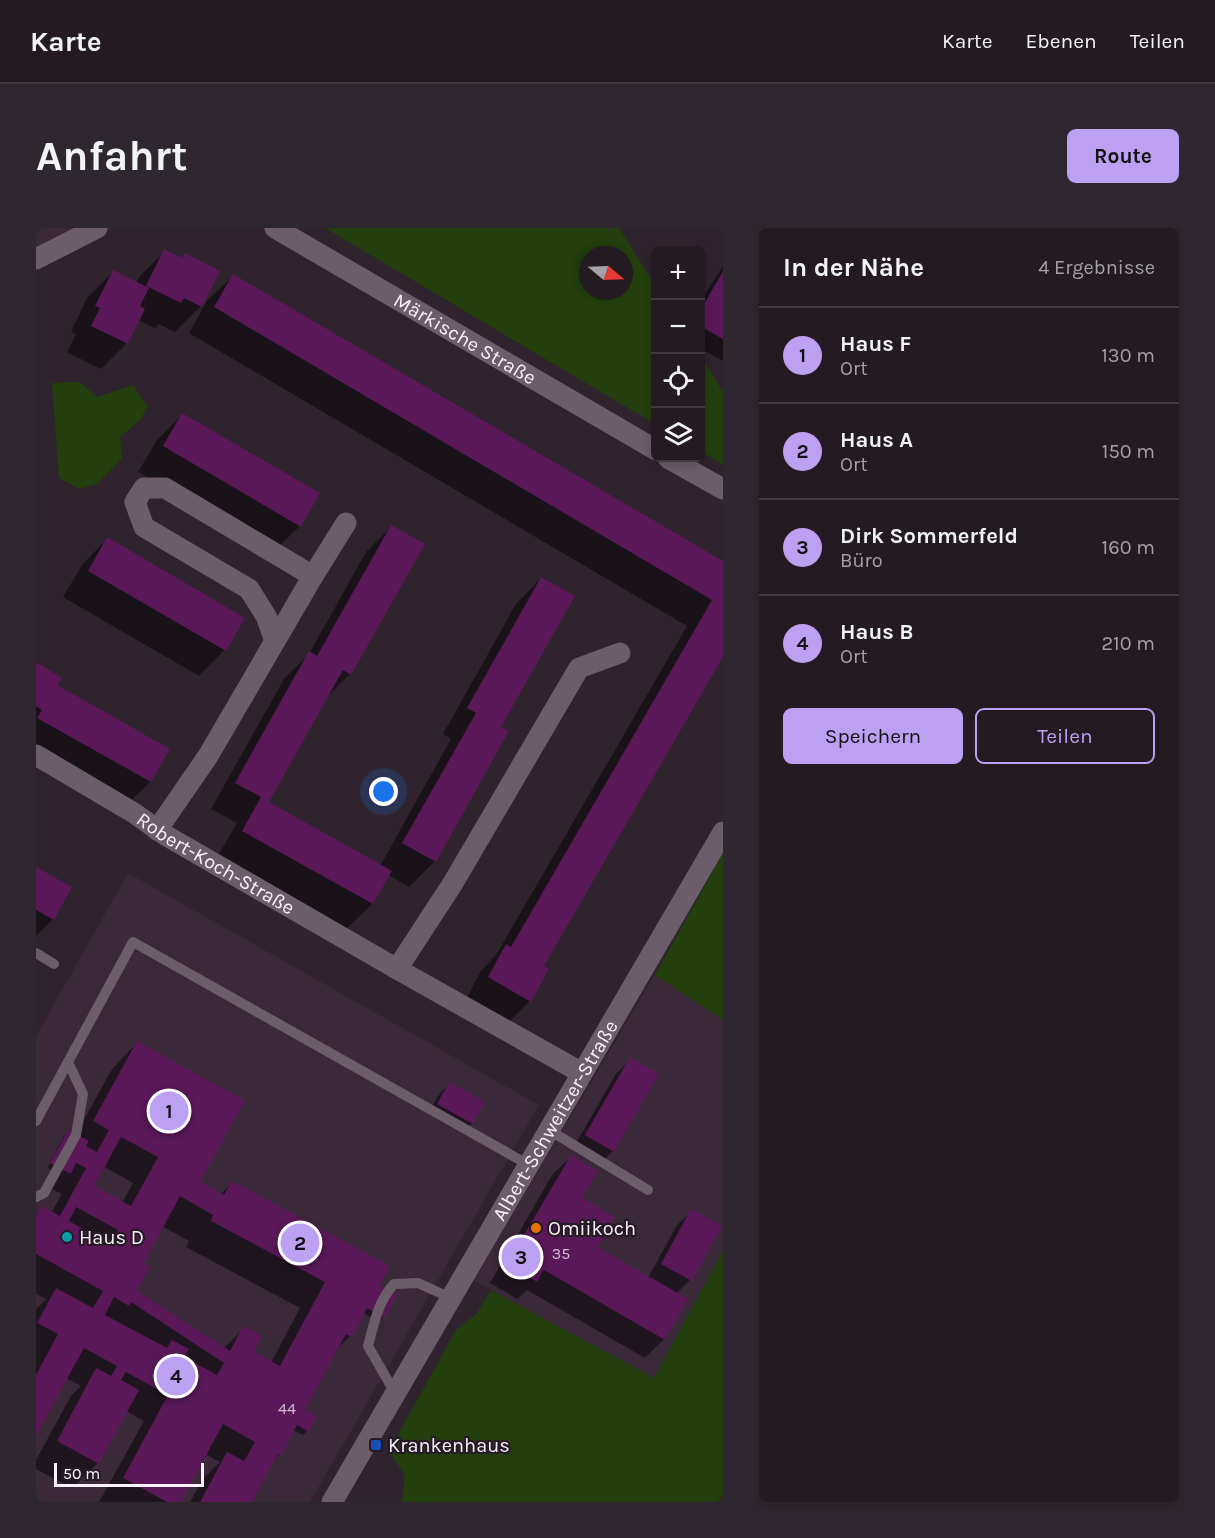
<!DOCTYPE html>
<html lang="de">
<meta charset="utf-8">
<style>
body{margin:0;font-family:Karla,sans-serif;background:#2f272f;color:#f1f3f6}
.controls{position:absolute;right:18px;top:18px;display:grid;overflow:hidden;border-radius:9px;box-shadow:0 3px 9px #0003}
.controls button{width:54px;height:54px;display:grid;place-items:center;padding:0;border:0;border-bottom:2px solid #403840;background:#231a22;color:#f1f3f6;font:30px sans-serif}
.compass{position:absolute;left:543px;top:18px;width:54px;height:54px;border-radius:50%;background:#231a22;box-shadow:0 3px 9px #0003;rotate:109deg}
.scale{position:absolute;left:18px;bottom:15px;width:150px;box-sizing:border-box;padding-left:6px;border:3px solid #faf2fa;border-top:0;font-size:16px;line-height:21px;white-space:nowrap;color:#faf2fa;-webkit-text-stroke:4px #251a25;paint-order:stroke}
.you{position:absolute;left:348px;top:564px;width:21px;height:21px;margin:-15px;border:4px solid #fff;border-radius:50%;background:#1a73e8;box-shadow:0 0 0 9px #1a73e833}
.badge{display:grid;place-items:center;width:39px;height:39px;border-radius:50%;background:#bca0f2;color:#111;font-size:20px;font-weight:700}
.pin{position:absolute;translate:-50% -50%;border:3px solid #fff;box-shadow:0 2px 6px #0006}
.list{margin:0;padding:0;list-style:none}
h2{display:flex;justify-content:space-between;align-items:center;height:78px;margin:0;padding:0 24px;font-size:26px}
h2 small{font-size:20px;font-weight:400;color:#a3a1a5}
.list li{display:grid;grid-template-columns:39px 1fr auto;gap:18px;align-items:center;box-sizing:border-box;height:96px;padding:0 24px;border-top:2px solid #403840}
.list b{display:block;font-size:22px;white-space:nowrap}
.list p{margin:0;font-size:20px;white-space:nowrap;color:#a3a1a5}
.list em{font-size:20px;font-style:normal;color:#a3a1a5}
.actions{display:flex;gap:12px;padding:18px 24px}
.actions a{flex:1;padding:14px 0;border:2px solid #bca0f2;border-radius:9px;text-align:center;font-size:21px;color:#bca0f2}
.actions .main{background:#bca0f2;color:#111}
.icon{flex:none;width:33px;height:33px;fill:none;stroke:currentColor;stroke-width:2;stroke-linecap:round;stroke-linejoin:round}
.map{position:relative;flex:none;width:687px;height:1274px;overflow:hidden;border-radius:9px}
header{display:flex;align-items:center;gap:36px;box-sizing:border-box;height:84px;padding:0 30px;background:#231a22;border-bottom:2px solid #403840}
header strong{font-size:28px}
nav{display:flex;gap:33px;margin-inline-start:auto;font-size:21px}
.intro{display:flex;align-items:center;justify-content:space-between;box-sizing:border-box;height:144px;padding:0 36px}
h1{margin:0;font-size:42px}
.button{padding:15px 27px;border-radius:9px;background:#bca0f2;color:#111;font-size:21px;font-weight:700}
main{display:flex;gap:36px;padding:0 36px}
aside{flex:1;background:#231a22;border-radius:9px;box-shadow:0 3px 9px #0003}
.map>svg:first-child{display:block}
.built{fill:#3a2939}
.green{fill:#233f0d;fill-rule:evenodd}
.shadow{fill:#0007;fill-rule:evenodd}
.building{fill:#5a1859;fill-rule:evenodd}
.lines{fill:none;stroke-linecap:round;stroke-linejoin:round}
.service{stroke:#6b5d6a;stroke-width:10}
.minor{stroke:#6b5d6a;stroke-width:21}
.food-dot{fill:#e8710a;stroke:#251a25;stroke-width:2}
.culture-dot{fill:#0f9aa8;stroke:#251a25;stroke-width:2}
.transit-dot{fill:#1a4fb4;stroke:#251a25;stroke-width:2}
.labels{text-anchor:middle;stroke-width:4.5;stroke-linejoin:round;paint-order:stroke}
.number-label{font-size:16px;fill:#d2bcd2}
.street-label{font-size:20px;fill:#faf2fa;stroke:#251a25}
.poi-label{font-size:20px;fill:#faf2fa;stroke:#251a25;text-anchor:start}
</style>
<header>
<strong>Karte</strong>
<nav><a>Karte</a><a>Ebenen</a><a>Teilen</a></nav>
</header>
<div class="intro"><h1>Anfahrt</h1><a class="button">Route</a></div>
<main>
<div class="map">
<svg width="687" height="1274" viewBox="0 0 687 1274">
<rect width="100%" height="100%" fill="#2f232e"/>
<g class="built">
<path d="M0 0H61L0 31Z"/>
<path d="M92 645 503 877 274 1274H0V808Z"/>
<path d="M619 747 687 792V1023L618 1150 437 1052Z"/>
</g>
<g class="green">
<path d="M289 0H583L619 57V196ZM552 27H588V63H552Z"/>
<path d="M665 128 687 164V237L665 223Z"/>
<path d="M44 154 61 169 97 157 111 178 105 191 84 209 86 231 61 256 43 261 23 250 16 155Z"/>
<path d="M687 625V792L619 747Z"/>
<path d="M687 1023V1274H366L369 1248 353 1223 420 1102 441 1085 455 1062 618 1150Z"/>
</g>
<g class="shadow">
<path d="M129 23 145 31 149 27 165 78 139 104 123 96 119 100 102 92 91 115 65 141 31 124 40 106 35 104 51 70 77 44 100 55 103 49Z"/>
<path d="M687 38V133L664 120V74Z"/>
<path d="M197 48 687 335V426L506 739 494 773 468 799 428 775 445 743 460 727 651 398 153 105 171 73Z"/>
<path d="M146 187 264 298 238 323 102 244 121 212Z"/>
<path d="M355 299 314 446 289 471 231 574 344 638 415 511 407 506 480 376 505 350 463 499 471 504 399 633 373 659 352 647 336 676 310 701 181 629 201 595 175 581 248 451 273 426 330 324Z"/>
<path d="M71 311 188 422 163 448 27 369 46 337Z"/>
<path d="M0 436 19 458 132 521 114 554 88 579 0 530Z"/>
<path d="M0 641 17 691 0 708Z"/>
<path d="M101 815 162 955 184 967 196 955 339 1063 347 1089 343 1093 327 1085 314 1108 299 1123 267 1182 271 1203 267 1207 257 1202 243 1227 235 1235 214 1274H154L166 1252 184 1234 169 1226 143 1274H63L108 1193 90 1183 62 1235 36 1260 0 1241V1232L35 1168 45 1158 30 1150 0 1205V1081L10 1071 0 1066V985L5 980 15 985 26 966 16 961 24 947 11 940 28 908 32 904 39 908 76 841ZM67 938 97 955 86 975 56 959ZM126 998 153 1013 150 1019 264 1080 235 1135 216 1124 208 1100 187 1121 99 1063 106 1036Z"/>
<path d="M595 831 577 923 563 937 536 922 580 846Z"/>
<path d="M413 856 436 895 426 904 392 886 404 865Z"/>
<path d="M535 929 544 971 560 1020 612 1050 641 997 656 983 654 1052 640 1066 628 1111 609 1130 491 1062 481 1071 454 1055 516 947Z"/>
</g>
<g class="building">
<path d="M128 21 146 30 149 25 184 43 166 79 148 70 145 75 110 58Z"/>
<path d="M77 42 113 60 104 78 109 81 92 116 55 98 64 80 59 78Z"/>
<path d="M687 43V111L664 98V83Z"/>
<path d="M197 46 687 333V429L508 738 513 741 495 774 452 749 470 716 475 719 676 372 178 79Z"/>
<path d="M146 185 284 265 265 299 127 218Z"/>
<path d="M355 297 389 316 315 447 307 442 233 574 356 643 337 676 206 603 225 569 199 555 273 423 281 428Z"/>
<path d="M71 309 209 390 190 423 52 343Z"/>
<path d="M505 349 539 368 465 499 473 503 400 634 366 615 440 485 431 480Z"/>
<path d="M0 434 26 450 21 457 134 521 115 554 1 490 6 482 0 478Z"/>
<path d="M0 639 36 659 18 692 0 682Z"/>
<path d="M101 813 209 873 164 954 188 967 196 953 354 1038 344 1057 361 1066 349 1090 331 1080 316 1109 310 1106 269 1182 281 1188 273 1204 261 1197 245 1228 242 1226 216 1274H164L191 1224 208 1233 219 1214 187 1196 145 1274H131L87 1250 132 1167 90 1144 85 1152 103 1162 63 1236 21 1213 60 1140 75 1148 81 1138 48 1120 0 1208V1147L22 1106 1 1095 20 1060 57 1080 67 1063 0 1026V987L5 978 24 988 50 940 40 935 35 946 14 935 32 902 53 913 50 918 61 924 73 902 57 893ZM85 909 122 929 95 978 58 958ZM144 968 177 987 175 993 289 1054 244 1138 218 1124 226 1108 207 1098 194 1123 101 1063 114 1039 108 1035ZM40 979 82 1002 74 1016 33 993ZM78 1069 93 1078 95 1074 188 1135 181 1147 148 1129 153 1121 136 1112 131 1120 69 1087Z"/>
<path d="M594 829 623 846 578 924 549 907Z"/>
<path d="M413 854 449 874 437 896 401 876Z"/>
<path d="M535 927 562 943 546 970 579 989 562 1019 652 1071 629 1112 508 1042 501 1054 471 1036Z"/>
<path d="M655 981 686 998 656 1053 625 1036Z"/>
</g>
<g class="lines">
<g class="service">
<path d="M0 725 18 736"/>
<path d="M0 893 97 714 493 937"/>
<path d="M513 902 612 962"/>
<path d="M0 969 8 965 40 907 47 866 32 834"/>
<path d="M359 1165 332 1118C338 1096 342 1073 358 1056L382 1055 415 1070"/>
</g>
<g class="minor">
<path id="s1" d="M239 0 620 222"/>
<path d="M0 31 61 0"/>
<path d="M632 230 687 261"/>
<path d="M239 413 230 388 213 361 108 299 99 274 108 260H129L277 348"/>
<path id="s2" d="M0 527 98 585 129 607 361 741 546 845"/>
<path d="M121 602 172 528 277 348 310 295"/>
<path d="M361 741 417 655 543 440 584 425"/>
<path id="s3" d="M296 1274 687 604"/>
</g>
</g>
<circle class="food-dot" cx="500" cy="1000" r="6"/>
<circle class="culture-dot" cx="31" cy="1009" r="6"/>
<rect class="transit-dot" x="334" y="1211" width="12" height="12" rx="3"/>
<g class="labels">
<g class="number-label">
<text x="525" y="1031">35</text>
<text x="251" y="1186">44</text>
</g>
<g class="street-label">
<text dy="7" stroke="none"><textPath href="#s1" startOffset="220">Märkische Straße</textPath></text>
<text dy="7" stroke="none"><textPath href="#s2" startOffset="210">Robert-Koch-Straße</textPath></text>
<text dy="7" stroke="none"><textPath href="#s3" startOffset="442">Albert-Schweitzer-Straße</textPath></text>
</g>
<g class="poi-label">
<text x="512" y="1007">Omiikoch</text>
<text x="43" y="1016">Haus D</text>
<text x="352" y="1224">Krankenhaus</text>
</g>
</g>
</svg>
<div class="controls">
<button>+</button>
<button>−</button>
<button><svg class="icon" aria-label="locate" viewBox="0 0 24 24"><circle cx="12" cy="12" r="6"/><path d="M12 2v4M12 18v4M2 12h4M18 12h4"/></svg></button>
<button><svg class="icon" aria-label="layers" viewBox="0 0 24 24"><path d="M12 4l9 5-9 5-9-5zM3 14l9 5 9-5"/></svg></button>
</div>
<svg class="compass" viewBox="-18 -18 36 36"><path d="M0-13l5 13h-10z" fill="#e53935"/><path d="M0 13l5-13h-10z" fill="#a3a1a5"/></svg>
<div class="scale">50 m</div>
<div class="you"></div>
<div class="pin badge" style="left:133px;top:883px">1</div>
<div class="pin badge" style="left:264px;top:1015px">2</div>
<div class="pin badge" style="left:485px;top:1029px">3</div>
<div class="pin badge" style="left:140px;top:1148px">4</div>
</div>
<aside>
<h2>In der Nähe<small>4 Ergebnisse</small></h2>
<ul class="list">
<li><span class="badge">1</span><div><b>Haus F</b><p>Ort</p></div><em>130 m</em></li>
<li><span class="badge">2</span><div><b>Haus A</b><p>Ort</p></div><em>150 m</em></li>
<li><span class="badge">3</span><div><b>Dirk Sommerfeld</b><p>Büro</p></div><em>160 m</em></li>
<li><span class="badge">4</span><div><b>Haus B</b><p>Ort</p></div><em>210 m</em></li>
</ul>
<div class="actions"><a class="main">Speichern</a><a>Teilen</a></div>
</aside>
</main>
